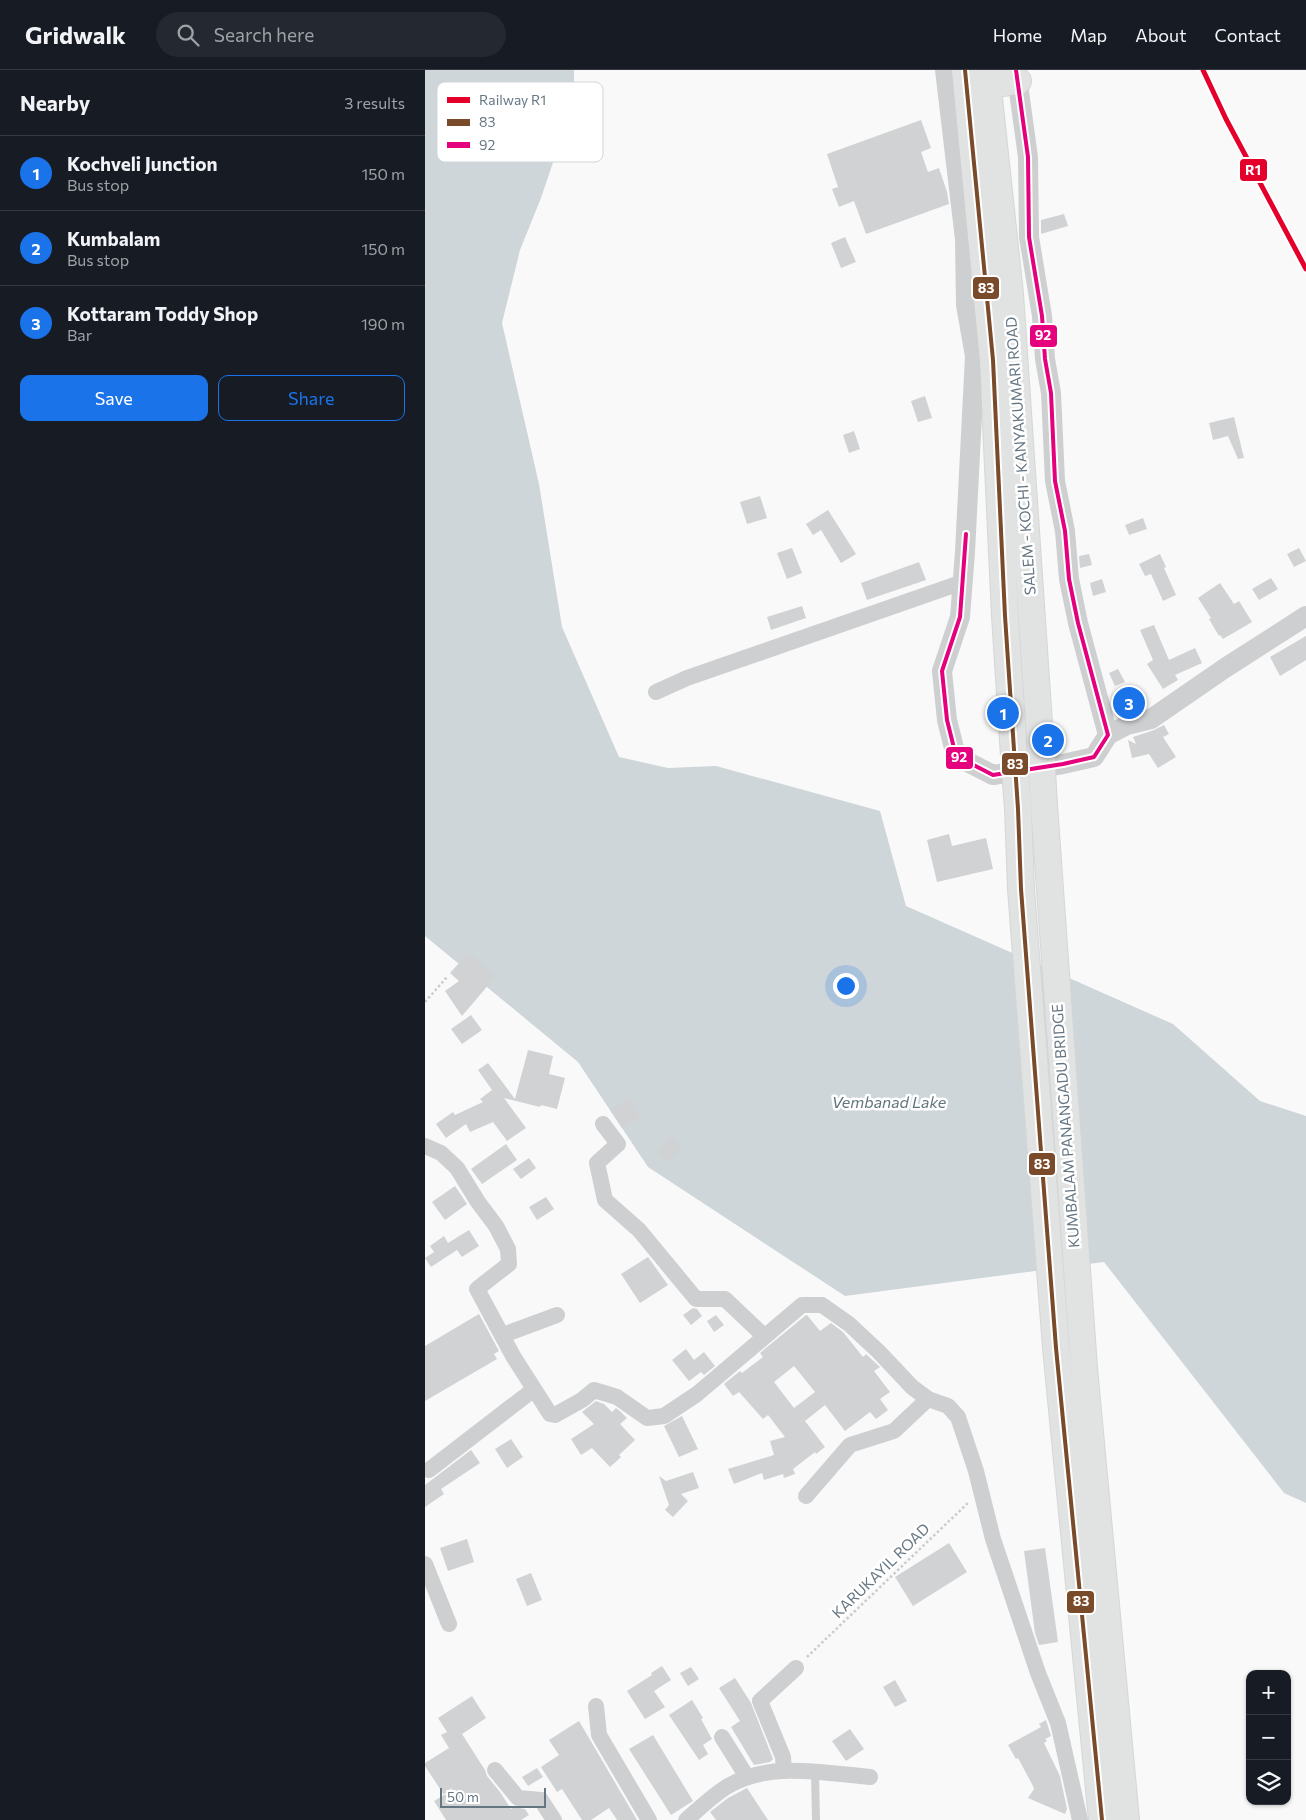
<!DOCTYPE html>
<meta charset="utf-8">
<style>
body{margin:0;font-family:Commissioner,sans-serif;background:#242831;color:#f1f3f6}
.controls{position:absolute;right:15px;bottom:15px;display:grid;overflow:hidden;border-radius:10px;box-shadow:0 1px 4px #0004}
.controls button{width:45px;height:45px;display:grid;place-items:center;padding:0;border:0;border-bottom:1px solid #363941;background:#171b24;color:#f1f3f6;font:25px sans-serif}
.scale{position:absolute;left:15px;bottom:12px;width:106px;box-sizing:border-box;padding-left:5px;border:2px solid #657683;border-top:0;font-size:14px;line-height:18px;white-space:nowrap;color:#657683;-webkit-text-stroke:4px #fff;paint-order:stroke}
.you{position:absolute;left:420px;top:915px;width:18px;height:18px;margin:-12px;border:4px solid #fff;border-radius:50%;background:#1a73e8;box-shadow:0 0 0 8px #1a73e833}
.badge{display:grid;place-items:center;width:32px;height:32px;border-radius:50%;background:#1a73e8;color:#fff;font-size:16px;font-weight:700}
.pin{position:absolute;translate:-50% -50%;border:2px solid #fff;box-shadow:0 1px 5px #0006}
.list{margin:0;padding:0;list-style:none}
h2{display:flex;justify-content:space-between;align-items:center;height:65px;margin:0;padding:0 20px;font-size:21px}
h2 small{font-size:16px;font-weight:400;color:#9ea1a6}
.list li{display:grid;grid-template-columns:32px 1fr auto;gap:15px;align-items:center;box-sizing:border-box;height:75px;padding:0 20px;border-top:1px solid #363941}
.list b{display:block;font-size:19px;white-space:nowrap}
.list p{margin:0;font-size:16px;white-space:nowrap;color:#9ea1a6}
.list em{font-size:16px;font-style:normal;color:#9ea1a6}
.actions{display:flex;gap:10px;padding:15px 20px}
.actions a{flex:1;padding:11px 0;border:1px solid #1a73e8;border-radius:10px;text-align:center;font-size:18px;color:#1a73e8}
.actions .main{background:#1a73e8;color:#fff}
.icon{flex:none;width:28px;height:28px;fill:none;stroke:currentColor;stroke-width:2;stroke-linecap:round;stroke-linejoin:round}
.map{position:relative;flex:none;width:881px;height:1750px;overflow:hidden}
header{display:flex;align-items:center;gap:30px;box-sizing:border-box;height:70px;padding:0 25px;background:#171b24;border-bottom:1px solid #363941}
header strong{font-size:24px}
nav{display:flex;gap:28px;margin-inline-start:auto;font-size:18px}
.search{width:350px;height:45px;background:#242831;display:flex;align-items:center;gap:12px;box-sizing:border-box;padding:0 18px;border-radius:28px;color:#9ea1a6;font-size:19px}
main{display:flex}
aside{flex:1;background:#171b24}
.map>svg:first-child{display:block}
.water{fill:#ced6d9}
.building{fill:#d0d2d3;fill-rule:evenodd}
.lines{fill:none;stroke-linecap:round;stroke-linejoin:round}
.trunk-casing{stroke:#d5d6d6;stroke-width:28}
.path{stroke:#cbcccd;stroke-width:2.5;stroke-dasharray:2.5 2.5;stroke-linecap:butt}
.service{stroke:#cecfd0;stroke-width:8}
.minor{stroke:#cecfd0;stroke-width:16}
.tertiary{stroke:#cecfd0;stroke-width:20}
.trunk{stroke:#e1e2e2;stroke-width:26}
.trunk-bridge-casing{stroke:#d5d6d6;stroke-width:28;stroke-linecap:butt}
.trunk-bridge{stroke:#e1e2e2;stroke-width:26}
.bus-1-casing{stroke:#fff;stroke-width:8}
.bus-2-casing{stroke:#fff;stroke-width:8}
.bus-1{stroke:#7a4b2a;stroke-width:4}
.bus-2{stroke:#e5007d;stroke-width:4}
.rail-1-casing{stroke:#fff;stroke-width:9}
.rail-1{stroke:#e4002b;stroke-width:5}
.labels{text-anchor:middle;stroke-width:5;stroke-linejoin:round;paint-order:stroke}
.street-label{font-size:15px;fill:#657683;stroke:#fff}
.water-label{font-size:16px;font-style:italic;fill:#60757c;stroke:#fff}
.key{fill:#fff;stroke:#d1d6da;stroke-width:1}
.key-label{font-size:14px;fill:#657683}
.line-badge{stroke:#fff;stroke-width:2}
.badge-label{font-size:14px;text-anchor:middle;font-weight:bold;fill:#fff}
</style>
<header>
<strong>Gridwalk</strong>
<div class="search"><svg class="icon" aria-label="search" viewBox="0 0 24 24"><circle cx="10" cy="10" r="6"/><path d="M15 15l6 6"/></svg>Search here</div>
<nav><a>Home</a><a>Map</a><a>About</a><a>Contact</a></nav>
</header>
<main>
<aside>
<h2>Nearby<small>3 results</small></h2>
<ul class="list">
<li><span class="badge">1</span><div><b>Kochveli Junction</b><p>Bus stop</p></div><em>150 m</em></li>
<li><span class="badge">2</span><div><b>Kumbalam</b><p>Bus stop</p></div><em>150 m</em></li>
<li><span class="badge">3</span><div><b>Kottaram Toddy Shop</b><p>Bar</p></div><em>190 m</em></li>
</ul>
<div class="actions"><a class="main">Save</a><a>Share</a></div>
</aside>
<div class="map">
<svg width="881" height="1750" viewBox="0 0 881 1750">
<rect width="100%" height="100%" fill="#f9f9f9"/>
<path class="water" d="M0 0H149V30L116 128 95 180 77 253 114 414 137 557 194 687 243 698 291 696 455 741 481 836 748 954 835 1031 881 1046V1433L859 1423 679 1192 420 1226 223 1097 153 992 0 866Z"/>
<g class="building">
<path d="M496 50 506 78 496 82 503 102 514 98 522 122 524 134 441 164 429 131 414 137 407 119 413 117 402 84Z"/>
<path d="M639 144 643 156 616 164V150Z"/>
<path d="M420 167 431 192 416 198 406 173Z"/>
<path d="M500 326 507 348 493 352 486 331Z"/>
<path d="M809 347 819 388 813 389 803 366 788 370 784 353Z"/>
<path d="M429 361 435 379 424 383 418 365Z"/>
<path d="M335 426 342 448 322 454 315 432Z"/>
<path d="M403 440 431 484 416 493 396 460 388 465 381 454Z"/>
<path d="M718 448 722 459 704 465 700 455Z"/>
<path d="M367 478 377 503 362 509 352 483Z"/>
<path d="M874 478 881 491 869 497 862 484Z"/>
<path d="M664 484 667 495 655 498 654 486Z"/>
<path d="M735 484 741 497 739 498 751 525 738 531 726 504 720 506 714 494Z"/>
<path d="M494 492 501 510 442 530 436 513Z"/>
<path d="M846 508 853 519 834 530 827 519Z"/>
<path d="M677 509 681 522 668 526 665 513Z"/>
<path d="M795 513 809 534 814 531 827 552 798 569 795 565 794 566 784 549 786 548 773 528Z"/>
<path d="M377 536 381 548 346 560 342 547Z"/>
<path d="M729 555 744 590 770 578 777 593 750 605 753 610 738 619 722 594 728 590 715 560Z"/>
<path d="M881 566V590L855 606 845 587Z"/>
<path d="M693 599 700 612 690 616 684 603Z"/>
<path d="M739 655 744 664 738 667 751 687 733 698 724 684 707 688 703 670 711 674 708 667 729 660Z"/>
<path d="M524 764 527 776 561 768 568 799 512 812 502 770Z"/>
<path d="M43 883 71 906 37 946 20 921 34 911 25 903Z"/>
<path d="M46 945 57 960 37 974 26 959Z"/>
<path d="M103 980 128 986 124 1004 140 1008 132 1039 116 1035 115 1037 79 1028 101 1058 82 1071 68 1052 45 1062 41 1054 21 1068 11 1054 28 1042 30 1045 58 1032 55 1029 67 1020 53 1000 63 993 90 1029Z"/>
<path d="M204 1028 215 1046 197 1058 185 1040Z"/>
<path d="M247 1067 257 1079 240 1093 230 1081Z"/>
<path d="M81 1074 92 1090 57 1114 46 1099Z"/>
<path d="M104 1088 111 1098 96 1109 88 1099Z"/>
<path d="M30 1116 42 1134 20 1150 7 1132Z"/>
<path d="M121 1127 129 1139 112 1150 104 1137Z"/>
<path d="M44 1160 54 1176 37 1187 32 1180 6 1197 0 1188 9 1182 5 1176 19 1166 23 1173Z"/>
<path d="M223 1187 243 1215 215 1233 196 1204Z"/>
<path d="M268 1238 272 1239 277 1246 266 1255 258 1245Z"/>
<path d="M54 1244 74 1281 69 1284 72 1289 0 1331V1276Z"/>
<path d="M291 1245 299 1255 289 1262 282 1251Z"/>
<path d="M381 1245H382L395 1261 406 1253 418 1262 438 1287 441 1284 455 1297 449 1301 465 1322 455 1329 463 1340 451 1349 445 1342 420 1361 400 1335 380 1351 400 1377 391 1384 390 1382 368 1399 370 1404 359 1408 358 1404 339 1410 337 1403 309 1414 303 1399 349 1385 345 1371 360 1367 343 1345 338 1349 314 1322 308 1326 299 1314 315 1301 317 1303 338 1287 335 1283ZM369 1296 390 1322 369 1338 349 1312Z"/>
<path d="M261 1279 269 1290 279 1282 290 1296 279 1305 276 1302 264 1311 247 1290Z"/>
<path d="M171 1331 179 1334 187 1342 191 1338 196 1342 202 1348 195 1354 210 1370 194 1385 196 1387 185 1397 167 1378 156 1385 146 1369 169 1354 157 1342Z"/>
<path d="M257 1346 273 1379 254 1387 239 1356Z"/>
<path d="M86 1369 98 1387 82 1398 70 1379Z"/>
<path d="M46 1380 55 1393 16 1419 19 1424 0 1437V1415Z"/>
<path d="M268 1402 274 1418 256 1424 263 1431 248 1447 240 1440 244 1435 234 1406 241 1411Z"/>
<path d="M42 1469 49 1492 23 1501 15 1478Z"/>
<path d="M524 1473 542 1502 488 1536 470 1507Z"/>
<path d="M620 1478 633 1572 614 1575 610 1563 599 1481Z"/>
<path d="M106 1503 117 1530 102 1536 91 1509Z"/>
<path d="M237 1596 246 1610 229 1621 240 1637 220 1649 202 1621 227 1605 226 1603Z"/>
<path d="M266 1597 274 1609 263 1616 255 1603Z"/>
<path d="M310 1608 326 1633 348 1689 345 1692 329 1695 306 1657 315 1651 294 1618Z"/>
<path d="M470 1610 482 1631 470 1637 458 1617Z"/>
<path d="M47 1626 61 1648 37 1664 60 1700 62 1706 75 1722 86 1739 89 1737 100 1739 104 1745 96 1750H21L9 1731 19 1725 0 1696V1693L24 1678 16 1665 22 1662 13 1648Z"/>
<path d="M267 1630 278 1648 276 1649 287 1669 278 1675 283 1684 274 1690 244 1645Z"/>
<path d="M621 1650 626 1666 620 1669 622 1671 619 1673 635 1706 642 1739 640 1744 603 1728 609 1719 608 1716 593 1688 591 1689 583 1675 616 1657 614 1654Z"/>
<path d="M154 1651 164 1668 212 1750H192L184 1738 166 1750H157L137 1719 132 1722 116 1697 134 1685 124 1670Z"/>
<path d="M425 1659 439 1679 421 1691 407 1671Z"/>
<path d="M228 1665 268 1731 246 1745 204 1679Z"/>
<path d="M112 1698 118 1707 103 1716 97 1707Z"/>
<path d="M322 1718 343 1750H291L285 1742 303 1728Z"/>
</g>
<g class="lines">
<defs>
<g id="trunk">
<path d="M540 0 568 290 580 546 589 686"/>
<path d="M561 0 585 224 616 683"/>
<path d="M563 15 593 11"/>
<path d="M619 735 659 1298 701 1750"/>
<path d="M593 739 596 819 631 1278 677 1750"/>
</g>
</defs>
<use href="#trunk" class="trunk-casing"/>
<g class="path">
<path d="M0 932 22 907"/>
<path d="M382 1587 544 1432"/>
</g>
<path class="service" d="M390 1703 391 1750"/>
<g class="minor">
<path d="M231 622 262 608 538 512"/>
<path d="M178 1054 193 1074 172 1093 180 1130 214 1160 271 1229H300L339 1266"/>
<path d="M0 1076 16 1083 32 1098 53 1132 71 1156 83 1179 84 1194 52 1219 88 1286 125 1344 130 1345 157 1330 169 1320 192 1327 222 1348 239 1346 272 1324 377 1235H397L424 1254 454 1282 487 1317 503 1329 523 1336 533 1347 551 1401 568 1469 613 1603 633 1653 655 1750"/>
<path d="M78 1265 132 1245"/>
<path d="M4 1400 108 1320"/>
<path d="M381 1426 425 1375 469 1361 503 1329"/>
<path d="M0 1494 24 1554"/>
<path d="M171 1636 174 1665 224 1750"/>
<path d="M297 1667 322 1707"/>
<path d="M70 1700 93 1728 116 1730 129 1750"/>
<path d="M359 1701 358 1687 335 1631 371 1598"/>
<path d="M261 1750C274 1739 288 1725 303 1716 345 1691 399 1703 445 1707"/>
</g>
<g class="tertiary">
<path d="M520 0 540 169 541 235 550 286 540 482 535 547 517 601 522 650 531 686 568 705 638 694 669 687 683 665 653 553 644 509 640 461 630 411 626 323 620 289 617 246 604 167 603 87 591 0"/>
<path d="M683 665 702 655 726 649 800 598 881 546"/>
</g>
<use href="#trunk" class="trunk"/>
<defs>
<g id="trunk-bridge">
<path d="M616 683 619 735"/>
<path d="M589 686 593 739"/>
</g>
</defs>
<use href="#trunk-bridge" class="trunk-bridge-casing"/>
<use href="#trunk-bridge" class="trunk-bridge"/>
<defs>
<path id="bus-1" d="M540 0 568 290 580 546 593 739 596 819 631 1278 677 1750"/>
<path id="bus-2" d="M541 464 535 547 517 601 522 650 531 686 568 705 638 694 669 687 683 665 653 553 644 509 640 461 630 411 626 323 620 289 617 246 604 167 603 87 591 0"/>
</defs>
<use href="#bus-1" class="bus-1-casing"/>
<use href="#bus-2" class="bus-2-casing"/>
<use href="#bus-1" class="bus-1"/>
<use href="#bus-2" class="bus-2"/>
<defs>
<path id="rail-1" d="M778 0 801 49 881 199"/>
</defs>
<use href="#rail-1" class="rail-1-casing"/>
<use href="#rail-1" class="rail-1"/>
</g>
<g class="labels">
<g class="street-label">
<text transform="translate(596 386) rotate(-94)" y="5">SALEM - KOCHI - KANYAKUMARI ROAD</text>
<text transform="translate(641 1056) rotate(-94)" y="5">KUMBALAM PANANGADU BRIDGE</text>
<text transform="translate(456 1501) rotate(-44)" y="5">KARUKAYIL ROAD</text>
</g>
<g class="water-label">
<text x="464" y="1038">Vembanad Lake</text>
</g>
</g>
<rect x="12" y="12" width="166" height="80" rx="8" class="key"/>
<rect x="22" y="27" width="23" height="6" fill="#e4002b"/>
<rect x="22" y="49" width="23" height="7" fill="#7a4b2a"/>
<rect x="22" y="72" width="23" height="6" fill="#e5007d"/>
<g class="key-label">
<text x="54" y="35">Railway R1</text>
<text x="54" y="57">83</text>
<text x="54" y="80">92</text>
</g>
<g class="line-badge">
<rect x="814" y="88" width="29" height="24" rx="5" fill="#e4002b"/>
<rect x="547" y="206" width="28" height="24" rx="5" fill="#7a4b2a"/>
<rect x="604" y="254" width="29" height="24" rx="5" fill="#e5007d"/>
<rect x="520" y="676" width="29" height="24" rx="5" fill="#e5007d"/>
<rect x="576" y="682" width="28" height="24" rx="5" fill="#7a4b2a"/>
<rect x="603" y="1082" width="28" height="24" rx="5" fill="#7a4b2a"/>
<rect x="641" y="1520" width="29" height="24" rx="5" fill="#7a4b2a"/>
</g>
<g class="badge-label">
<text x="828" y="105">R1</text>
<text x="561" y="223">83</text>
<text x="618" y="270">92</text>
<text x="534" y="692">92</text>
<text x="590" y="699">83</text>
<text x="617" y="1099">83</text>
<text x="656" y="1536">83</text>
</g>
</svg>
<div class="controls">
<button>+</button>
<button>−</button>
<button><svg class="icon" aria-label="layers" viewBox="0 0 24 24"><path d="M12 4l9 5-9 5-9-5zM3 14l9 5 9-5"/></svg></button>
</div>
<div class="scale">50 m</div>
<div class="you"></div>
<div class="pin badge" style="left:578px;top:643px">1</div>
<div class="pin badge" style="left:623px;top:670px">2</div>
<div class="pin badge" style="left:704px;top:633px">3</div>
</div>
</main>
